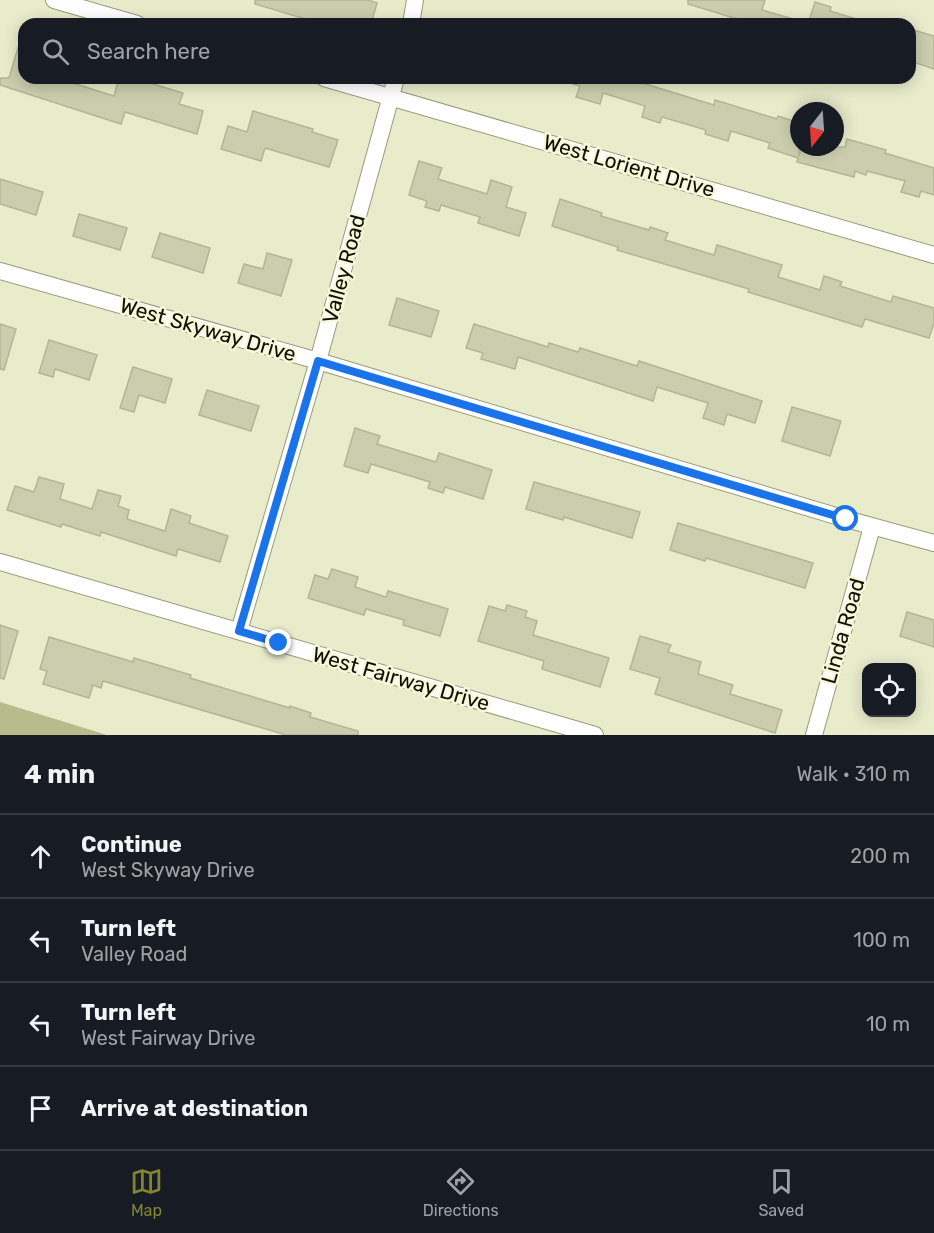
<!DOCTYPE html>
<meta charset="utf-8">
<style>
body{margin:0;font-family:Rubik,sans-serif;background:#242831;color:#f1f3f6}
.controls{position:absolute;right:18px;bottom:18px;display:grid;overflow:hidden;border-radius:12px;box-shadow:0 3px 15px #0003}
.controls button{width:54px;height:54px;display:grid;place-items:center;padding:0;border:0;border-bottom:2px solid #363941;background:#171b24;color:#f1f3f6;font:30px sans-serif}
.compass{position:absolute;left:790px;top:102px;width:54px;height:54px;border-radius:50%;background:#171b24;box-shadow:0 3px 15px #0003;rotate:197deg}
.stop{position:absolute;width:18px;height:18px;margin:-14px;border:4px solid #1a73e8;border-radius:50%;background:#fff}
.stop.end{background:#1a73e8;border-color:#fff;box-shadow:0 2px 6px #0008}
.list{margin:0;padding:0;list-style:none}
h2{display:flex;justify-content:space-between;align-items:center;height:78px;margin:0;padding:0 24px;font-size:26px}
h2 small{font-size:20px;font-weight:400;color:#9ea1a6}
.list li{display:grid;grid-template-columns:39px 1fr auto;gap:18px;align-items:center;box-sizing:border-box;height:84px;padding:0 24px;border-top:2px solid #363941}
.list b{display:block;font-size:22px;white-space:nowrap}
.list p{margin:0;font-size:20px;white-space:nowrap;color:#9ea1a6}
.list em{font-size:20px;font-style:normal;color:#9ea1a6}
.icon{flex:none;width:33px;height:33px;fill:none;stroke:currentColor;stroke-width:2;stroke-linecap:round;stroke-linejoin:round}
.map{position:relative;flex:none;width:934px;height:735px;overflow:hidden}
.search{position:absolute;background:#171b24;box-shadow:0 3px 15px #0003;left:18px;right:18px;top:18px;height:66px;display:flex;align-items:center;gap:15px;box-sizing:border-box;padding:0 21px;border-radius:18px;color:#9ea1a6;font-size:22px}
.sheet{height:414px;background:#171b24}
nav{display:flex;justify-content:space-around;align-items:center;box-sizing:border-box;height:84px;border-top:2px solid #363941;background:#171b24;font-size:16px;color:#9ea1a6}
nav a{display:grid;justify-items:center;gap:3px}
nav .on{color:#82852f}
.map>svg:first-child{display:block}
.green{fill:#b8bb8c}
.building{fill:#cbcdae;stroke:#b3b596;stroke-width:1.5}
.lines{fill:none;stroke-linecap:round;stroke-linejoin:round}
.street-casing{stroke:#989a7c;stroke-width:18}
.street{stroke:#fff;stroke-width:16}
.route{stroke:#1a73e8;stroke-width:8}
.labels{text-anchor:middle;stroke-width:5;stroke-linejoin:round;paint-order:stroke}
.street-label{font-size:21px;fill:#0f1005;stroke:#f6f9d8}
</style>
<div class="map">
<svg width="934" height="735" viewBox="0 0 934 735">
<rect width="100%" height="100%" fill="#e9eccb"/>
<path class="green" d="M0 702 107 735H0Z"/>
<g class="building">
<path d="M255 0H368L377 3 371 24H322L255 4Z"/>
<path d="M688 0H765L762 10 797 20V24H735L737 19 688 4Z"/>
<path d="M815 2 831 7 830 11 860 20V24H808Z"/>
<path d="M910 29 934 36V69L910 61Z"/>
<path d="M20 41H24V78H57L114 96 119 78H133L183 93 179 104 203 111 197 134 125 112 121 124 0 85V78H9Z"/>
<path d="M566 78H626L714 105 715 100 777 119 778 116 799 123V156L802 147H845L847 139 886 150 885 153 934 168V195L921 191 919 197 901 192 905 181 867 171 866 175 855 171 854 177 797 162 798 158 768 148 770 143 731 131 728 141 705 134 706 130 662 117 660 123 642 117 645 106 603 93 600 104 576 97 580 86 566 82Z"/>
<path d="M253 111 313 129 312 132 338 140 329 167 265 148 261 161 221 149 228 126 247 132Z"/>
<path d="M419 161 442 168 438 179 487 194 491 180 512 187 506 207 526 213 519 236 478 223 480 217 441 205 439 211 425 207 427 201 409 195Z"/>
<path d="M0 179 43 192 36 215 0 204Z"/>
<path d="M560 199 602 213 601 216 649 230 650 227 668 233 665 240 714 255 717 245 782 265 778 277 820 290 824 276 842 282 840 286 891 302 893 296 934 308V323L929 338 865 319 862 327 748 292 749 289 617 250 618 247 552 226Z"/>
<path d="M79 214 127 228 120 250 73 236Z"/>
<path d="M160 233 210 248 203 273 152 257Z"/>
<path d="M267 253 292 260 281 296 238 283 244 264 263 269Z"/>
<path d="M397 298 439 311 431 337 389 325Z"/>
<path d="M0 324 16 329 4 370 0 369Z"/>
<path d="M474 324 548 347 549 343 578 352 580 348 637 366 639 361 762 401 755 423 727 414 724 425 703 418 708 403 657 387 653 401 518 357 515 369 481 359 483 353 466 348Z"/>
<path d="M49 340 97 355 89 380 55 369 53 377 39 373Z"/>
<path d="M133 367 172 379 165 403 139 395 134 412 120 408Z"/>
<path d="M207 390 259 406 251 431 199 415Z"/>
<path d="M792 407 841 421 830 456 782 441Z"/>
<path d="M355 428 380 436 377 444 436 462 439 453 492 470 483 499 445 487 443 493 428 488 430 482 371 464 368 473 344 466Z"/>
<path d="M39 477 64 484 60 499 92 509 98 490 121 496 118 506 129 510 127 519 165 531 171 509 191 516 189 523 228 536 220 562 178 549 176 556 101 532 100 536 62 524 61 527 7 510 15 486 34 492Z"/>
<path d="M534 482 640 512 632 538 564 517 563 520 526 509Z"/>
<path d="M678 523 813 563 805 588 706 558 705 561 670 550Z"/>
<path d="M332 569 358 577 355 587 386 597 388 591 448 609 440 636 403 625 404 620 366 609 364 615 308 598 315 575 328 579Z"/>
<path d="M507 605 527 611 525 617 537 621 533 635 609 658 600 687 542 669 544 661 478 641 489 606 505 611Z"/>
<path d="M907 612 934 620V647L900 636Z"/>
<path d="M0 625 18 631 4 679 0 678Z"/>
<path d="M640 636 671 645 668 652 701 662 698 674 733 685 730 694 782 710 775 733 655 694 660 678 630 669Z"/>
<path d="M49 637 133 662 134 658 191 675 190 678 290 708V706L311 713 310 717 358 731V735H286L103 681 101 688 93 685 89 698 43 684 47 671 40 669Z"/>
</g>
<g class="lines">
<defs>
<g id="street">
<path d="M54 0 137 24"/>
<path d="M411 24 415 0"/>
<path d="M324 78 934 255"/>
<path d="M0 271 318 361 846 519 934 543"/>
<path d="M0 562 595 735"/>
<path d="M239 631 318 361 396 78"/>
<path d="M814 735 872 527"/>
</g>
</defs>
<use href="#street" class="street-casing"/>
<use href="#street" class="street"/>
</g>
<g class="lines">
<path class="route" d="M279 643 239 631 318 361 846 519"/>
</g>
<g class="labels">
<g class="street-label">
<text transform="translate(629 166) rotate(16)" y="7">West Lorient Drive</text>
<text transform="translate(344 269) rotate(-75)" y="7">Valley Road</text>
<text transform="translate(208 330) rotate(16)" y="7">West Skyway Drive</text>
<text transform="translate(843 631) rotate(-74)" y="7">Linda Road</text>
<text transform="translate(401 679) rotate(16)" y="7">West Fairway Drive</text>
</g>
</g>
</svg>
<div class="controls">
<button><svg class="icon" aria-label="locate" viewBox="0 0 24 24"><circle cx="12" cy="12" r="6"/><path d="M12 2v4M12 18v4M2 12h4M18 12h4"/></svg></button>
</div>
<svg class="compass" viewBox="-18 -18 36 36"><path d="M0-13l5 13h-10z" fill="#e53935"/><path d="M0 13l5-13h-10z" fill="#9ea1a6"/></svg>
<div class="stop" style="left:846px;top:519px"></div>
<div class="stop end" style="left:279px;top:643px"></div>
<div class="search"><svg class="icon" aria-label="search" viewBox="0 0 24 24"><circle cx="10" cy="10" r="6"/><path d="M15 15l6 6"/></svg>Search here</div>
</div>
<section class="sheet">
<h2>4 min<small>Walk · 310 m</small></h2>
<ul class="list">
<li><svg class="icon" aria-label="ahead" viewBox="0 0 24 24"><path d="M12 20V5M6 11l6-6 6 6"/></svg><div><b>Continue</b><p>West Skyway Drive</p></div><em>200 m</em></li>
<li><svg class="icon" aria-label="left" viewBox="0 0 24 24"><path d="M17 20v-9H6M10 6l-5 5 5 5"/></svg><div><b>Turn left</b><p>Valley Road</p></div><em>100 m</em></li>
<li><svg class="icon" aria-label="left" viewBox="0 0 24 24"><path d="M17 20v-9H6M10 6l-5 5 5 5"/></svg><div><b>Turn left</b><p>West Fairway Drive</p></div><em>10 m</em></li>
<li><svg class="icon" aria-label="arrive" viewBox="0 0 24 24"><path d="M6 21V4h12l-3 4 3 4H6"/></svg><div><b>Arrive at destination</b></div></li>
</ul>
</section>
<nav>
<a class="on"><svg class="icon" aria-label="map" viewBox="0 0 24 24"><path d="M3 6l6-2 6 2 6-2v14l-6 2-6-2-6 2zM9 4v14M15 6v14"/></svg>Map</a>
<a><svg class="icon" aria-label="directions" viewBox="0 0 24 24"><path d="M12 3l9 9-9 9-9-9zM9 14v-3h6M13 9l2 2-2 2"/></svg>Directions</a>
<a><svg class="icon" aria-label="saved" viewBox="0 0 24 24"><path d="M7 4h10v16l-5-4-5 4z"/></svg>Saved</a>
</nav>
